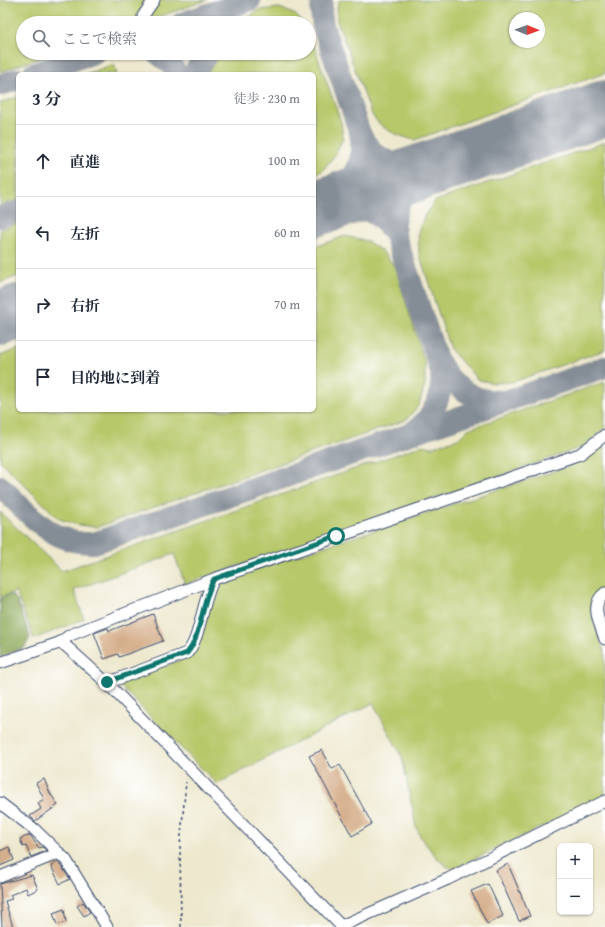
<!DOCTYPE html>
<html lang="ja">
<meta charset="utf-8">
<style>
body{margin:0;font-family:"Gentium Book Plus","Noto Serif JP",serif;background:#f2f2f3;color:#1f2937}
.controls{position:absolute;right:12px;bottom:12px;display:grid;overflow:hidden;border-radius:6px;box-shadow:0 1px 3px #0004}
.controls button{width:36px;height:36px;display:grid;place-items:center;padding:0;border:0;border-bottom:1px solid #e0e1e3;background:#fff;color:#1f2937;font:20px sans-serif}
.compass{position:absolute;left:509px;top:12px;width:36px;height:36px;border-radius:50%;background:#fff;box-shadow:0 1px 3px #0004;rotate:91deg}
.stop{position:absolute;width:12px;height:12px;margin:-9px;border:3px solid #0f766e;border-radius:50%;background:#fff}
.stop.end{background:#0f766e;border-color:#fff;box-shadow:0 1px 4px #0008}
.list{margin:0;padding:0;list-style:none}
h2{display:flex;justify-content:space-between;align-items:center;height:52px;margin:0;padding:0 16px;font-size:17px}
h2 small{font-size:13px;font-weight:400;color:#747a83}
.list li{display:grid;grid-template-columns:26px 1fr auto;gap:12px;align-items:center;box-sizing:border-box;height:72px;padding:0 16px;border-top:1px solid #e0e1e3}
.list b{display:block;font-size:15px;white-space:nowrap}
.list em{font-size:13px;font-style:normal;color:#747a83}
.icon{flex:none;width:22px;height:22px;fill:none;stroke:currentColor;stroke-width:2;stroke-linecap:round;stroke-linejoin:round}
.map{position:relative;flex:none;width:605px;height:927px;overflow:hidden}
.search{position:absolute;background:#fff;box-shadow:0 1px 3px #0004;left:16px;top:16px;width:300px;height:44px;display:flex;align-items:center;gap:10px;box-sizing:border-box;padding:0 14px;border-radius:22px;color:#747a83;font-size:15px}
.panel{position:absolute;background:#fff;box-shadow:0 1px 3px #0004;left:16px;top:72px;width:300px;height:340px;border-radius:6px}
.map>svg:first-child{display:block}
.green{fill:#b7c86b;stroke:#697c64;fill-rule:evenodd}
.forest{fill:#91ac5f;stroke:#566e5e}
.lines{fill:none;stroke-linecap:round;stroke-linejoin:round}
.taxiway{stroke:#848c96;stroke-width:22}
.runway{stroke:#848c96;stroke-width:56}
.building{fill:#d5af8b}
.minor-casing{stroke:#3a4b6f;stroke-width:13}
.path{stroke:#3a4b6f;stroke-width:1.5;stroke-dasharray:3 3;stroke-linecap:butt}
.minor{stroke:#fff;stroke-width:11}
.route{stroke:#0f766e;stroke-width:5}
</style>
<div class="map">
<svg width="605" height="927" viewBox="0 0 605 927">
<rect width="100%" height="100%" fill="#fff"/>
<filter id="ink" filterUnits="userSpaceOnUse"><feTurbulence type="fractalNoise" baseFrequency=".025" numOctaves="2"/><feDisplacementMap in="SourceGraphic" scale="8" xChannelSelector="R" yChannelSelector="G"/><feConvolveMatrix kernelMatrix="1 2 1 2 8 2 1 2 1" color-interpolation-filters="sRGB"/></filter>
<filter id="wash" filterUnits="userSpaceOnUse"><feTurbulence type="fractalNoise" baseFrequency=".012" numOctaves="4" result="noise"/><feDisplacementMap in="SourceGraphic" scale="16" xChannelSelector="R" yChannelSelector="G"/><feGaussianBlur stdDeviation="0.9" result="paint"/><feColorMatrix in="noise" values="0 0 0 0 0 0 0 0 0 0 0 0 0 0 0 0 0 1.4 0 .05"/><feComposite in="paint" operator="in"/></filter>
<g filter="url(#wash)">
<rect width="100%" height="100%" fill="#ede8ce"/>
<g class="green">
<path d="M0 0H151L136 23H23V53H54L0 72Z"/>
<path d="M158 0H207L144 22Z"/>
<path d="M339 0H605V73L414 140C396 135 381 130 371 113L337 21V8ZM515 18H539V42H515Z"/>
<path d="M280 8 296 15 303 23H241L258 10Z"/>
<path d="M309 32 341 122 343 138 335 155 322 171 314 174V74H207L221 53H309Z"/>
<path d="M114 64 117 74H85Z"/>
<path d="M18 97V201L0 208V103Z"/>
<path d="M605 142V350L513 382 494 383 478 380 450 349 419 253 418 232 424 216 435 201Z"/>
<path d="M18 223V276L0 283V230Z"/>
<path d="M345 236 367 241 383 252 395 267 425 363V385L419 405 406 420 97 527 78 525 59 519 0 461V356L18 349V410H314V247Z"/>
<path d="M605 382V428L583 447 185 584 174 554 74 590 84 619 34 639 16 592 0 597V512L62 571 423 445 431 447 458 439 468 429Z"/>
<path d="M605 444V589L594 597 591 604V613L605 654V797L453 869 446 866 437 858 421 838 416 827 402 757 373 703 217 784 117 683 189 657 212 589 222 580 567 467Z"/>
</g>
<path class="forest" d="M9 595H12L17 600 30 637 25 647 0 657V599Z"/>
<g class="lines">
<g class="taxiway">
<path d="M322 0 321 12 323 26 360 133C367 164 350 186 327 204"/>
<path d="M182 23 250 0"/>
<path d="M157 53 171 64 177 74"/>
<path d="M33 74 94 53"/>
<path d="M193 74 208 53"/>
<path d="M0 85 18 79"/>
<path d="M360 133C373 163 403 168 432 168"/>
<path d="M327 204C353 200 381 212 395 235"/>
<path d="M0 217 18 211"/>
<path d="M440 363C453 388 475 402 503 401"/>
<path d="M413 432C434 418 443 395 441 371L395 235C392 205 406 181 432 168"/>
<path d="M0 486C28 512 51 545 94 543L605 367"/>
</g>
<g class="runway">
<path d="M314 209 605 108"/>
<path d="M0 318 18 312"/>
</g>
</g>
<g id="blocks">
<g class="building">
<path d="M153 614 163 641 119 657 118 654 104 659 94 633 108 628 109 631Z"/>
<path d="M322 750 332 769 340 765 372 824 352 836 309 756Z"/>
<path d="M44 779 50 793 58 805 35 821 30 816 41 809 38 803 44 799 36 783Z"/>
<path d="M30 835 39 848 43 847 46 851 31 857 26 846 23 847 20 839Z"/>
<path d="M9 847 14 860 0 866V851Z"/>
<path d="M58 862 70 879 60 884 51 866Z"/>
<path d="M508 864 530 916 519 921 496 870Z"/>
<path d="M32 875 38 889 28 894 26 888 10 895 12 899 5 901 13 927H2L0 884Z"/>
<path d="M488 884 503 916 487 924 471 891Z"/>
<path d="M83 902 90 912 84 916 77 906Z"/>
<path d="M64 909 66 922 57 925 53 913Z"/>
</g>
</g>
</g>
<g filter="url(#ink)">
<use href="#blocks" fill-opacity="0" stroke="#3a4b6f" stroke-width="1"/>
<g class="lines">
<defs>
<g id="minor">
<path d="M143 16 154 0"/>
<path d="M605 593C589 605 600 623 605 639"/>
<path d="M59 643 66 646 107 683 342 927"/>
<path d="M0 663 59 643 70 635 214 579 580 454 605 435"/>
<path d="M107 683 187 653C201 638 202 600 214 579"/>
<path d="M0 803 34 829 66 860 107 927"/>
<path d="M0 877 59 853"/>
<path d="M341 926 448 879 605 801"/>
</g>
</defs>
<use href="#minor" class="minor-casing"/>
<path class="path" d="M181 927 180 846 186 782"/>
<use href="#minor" class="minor"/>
</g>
</g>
<g class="lines" filter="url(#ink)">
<path class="route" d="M107 682 187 653C201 638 202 600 214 579L336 536"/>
</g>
</svg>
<div class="controls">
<button>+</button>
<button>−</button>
</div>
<svg class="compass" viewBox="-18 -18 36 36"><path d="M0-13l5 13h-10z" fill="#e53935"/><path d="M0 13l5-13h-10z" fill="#747a83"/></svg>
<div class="stop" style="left:336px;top:536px"></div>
<div class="stop end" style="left:107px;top:682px"></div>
<div class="search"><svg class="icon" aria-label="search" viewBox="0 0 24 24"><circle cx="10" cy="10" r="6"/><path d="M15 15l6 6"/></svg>ここで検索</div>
<section class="panel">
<h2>3 分<small>徒歩 · 230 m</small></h2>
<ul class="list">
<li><svg class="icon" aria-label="ahead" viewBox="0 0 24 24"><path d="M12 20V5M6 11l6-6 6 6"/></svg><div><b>直進</b></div><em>100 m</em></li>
<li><svg class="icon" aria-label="left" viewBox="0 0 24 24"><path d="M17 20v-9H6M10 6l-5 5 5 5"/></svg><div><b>左折</b></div><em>60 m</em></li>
<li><svg class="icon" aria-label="right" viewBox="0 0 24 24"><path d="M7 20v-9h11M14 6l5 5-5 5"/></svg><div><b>右折</b></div><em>70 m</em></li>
<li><svg class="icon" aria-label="arrive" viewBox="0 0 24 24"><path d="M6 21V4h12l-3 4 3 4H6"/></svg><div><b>目的地に到着</b></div></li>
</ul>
</section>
</div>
